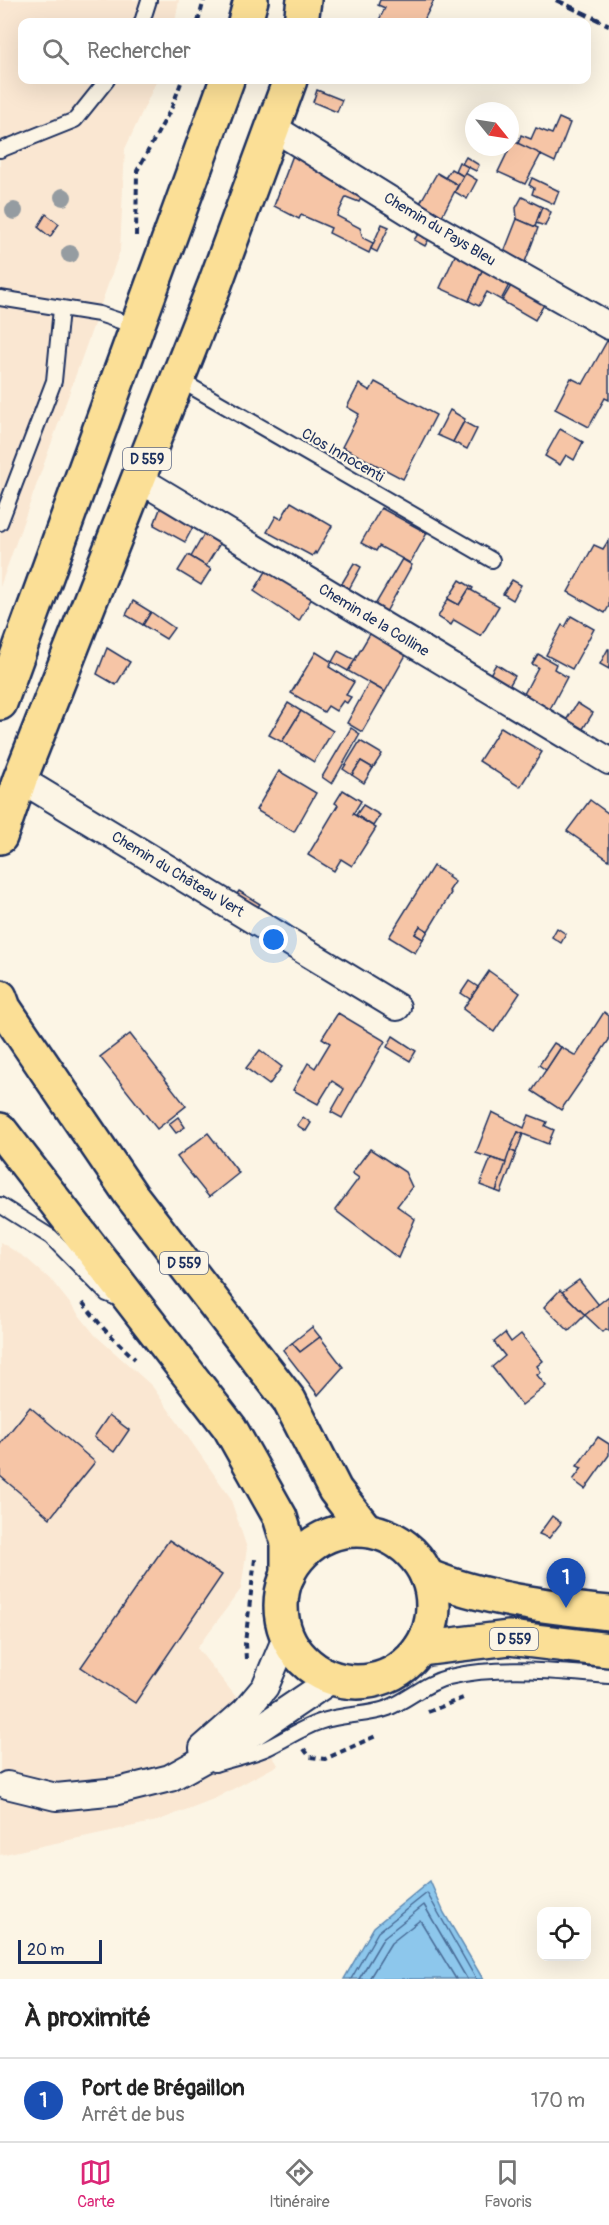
<!DOCTYPE html>
<html lang="fr">
<meta charset="utf-8">
<style>
body{margin:0;font-family:Pangolin,sans-serif;background:#f6f6f6;color:#222}
.controls{position:absolute;right:18px;bottom:18px;display:grid;overflow:hidden;border-radius:12px;box-shadow:0 6px 24px #0002}
.controls button{width:54px;height:54px;display:grid;place-items:center;padding:0;border:0;border-bottom:2px solid #e0e0e0;background:#fff;color:#222;font:30px sans-serif}
.compass{position:absolute;left:465px;top:102px;width:54px;height:54px;border-radius:50%;background:#fff;box-shadow:0 6px 24px #0002;rotate:120deg}
.scale{position:absolute;left:18px;bottom:15px;width:84px;box-sizing:border-box;padding-left:6px;border:3px solid #1b2f5e;border-top:0;font-size:16px;line-height:21px;white-space:nowrap;color:#1b2f5e;-webkit-text-stroke:4px #fcf5e5;paint-order:stroke}
.you{position:absolute;left:274px;top:940px;width:21px;height:21px;margin:-15px;border:4px solid #fff;border-radius:50%;background:#1a73e8;box-shadow:0 0 0 9px #1a73e833}
.badge{display:grid;place-items:center;width:39px;height:39px;border-radius:50%;background:#db2777;color:#fff;font-size:20px;font-weight:700}
.pin{position:absolute;translate:-50% -50px;filter:drop-shadow(0 2px 3px #0008)}
.pin::after{content:'';position:absolute;top:32px;width:21px;height:18px;background:inherit;clip-path:polygon(0 0,100% 0,50% 100%)}
.list{margin:0;padding:0;list-style:none}
h2{display:flex;justify-content:space-between;align-items:center;height:78px;margin:0;padding:0 24px;font-size:26px}
h2 small{font-size:20px;font-weight:400;color:#767676}
.list li{display:grid;grid-template-columns:39px 1fr auto;gap:18px;align-items:center;box-sizing:border-box;height:84px;padding:0 24px;border-top:2px solid #e0e0e0}
.list b{display:block;font-size:22px;white-space:nowrap}
.list p{margin:0;font-size:20px;white-space:nowrap;color:#767676}
.list em{font-size:20px;font-style:normal;color:#767676}
.icon{flex:none;width:33px;height:33px;fill:none;stroke:currentColor;stroke-width:2;stroke-linecap:round;stroke-linejoin:round}
.map{position:relative;flex:none;width:609px;height:1979px;overflow:hidden}
.search{position:absolute;background:#fff;box-shadow:0 6px 24px #0002;left:18px;right:18px;top:18px;height:66px;display:flex;align-items:center;gap:15px;box-sizing:border-box;padding:0 21px;border-radius:12px;color:#767676;font-size:22px}
.sheet{height:162px;background:#fff}
nav{display:flex;justify-content:space-around;align-items:center;box-sizing:border-box;height:84px;border-top:2px solid #e0e0e0;background:#fff;font-size:16px;color:#767676}
nav a{display:grid;justify-items:center;gap:3px}
nav .on{color:#db2777}
.map>svg:first-child{display:block}
.built{fill:#fae7d2}
.water{fill:#8dc7ec;stroke:#5f8ab3;stroke-width:1.5}
.lines{fill:none;stroke-linecap:round;stroke-linejoin:round}
.shore{stroke:#496c97;stroke-width:1.5}
.building{fill:#f6c5a6;stroke:#1b2f5e;stroke-width:1.5}
.lane-casing{stroke:#1b2f5e;stroke-width:18}
.street-casing{stroke:#1b2f5e;stroke-width:30}
.primary-casing{stroke:#1b2f5e;stroke-width:38}
.path{stroke:#1b2f5e;stroke-width:4;stroke-dasharray:6 4.5;stroke-linecap:butt}
.lane{stroke:#fcf5e5;stroke-width:14}
.street{stroke:#fcf5e5;stroke-width:26}
.primary{stroke:#fbdf96;stroke-width:33}
.rail{stroke:#1b2f5e;stroke-width:4.5;stroke-dasharray:9 4.5;stroke-linecap:butt}
.tree{fill:#959ca1}
.labels{text-anchor:middle;stroke-width:4.5;stroke-linejoin:round;paint-order:stroke}
.shield{fill:#fcf5e5;stroke:#5e6a86;stroke-width:1.5}
.shield-label{font-size:14px;font-weight:bold;fill:#1b2f5e}
.street-label{font-size:15px;fill:#1b2f5e;stroke:#fcf5e5}
</style>
<div class="map">
<svg width="609" height="1979" viewBox="0 0 609 1979">
<rect width="100%" height="100%" fill="#fcf5e5"/>
<filter id="ink" filterUnits="userSpaceOnUse"><feTurbulence type="fractalNoise" baseFrequency=".0167" numOctaves="2"/><feDisplacementMap in="SourceGraphic" scale="12" xChannelSelector="R" yChannelSelector="G"/><feConvolveMatrix kernelMatrix="1 2 1 2 8 2 1 2 1" color-interpolation-filters="sRGB"/></filter>
<g filter="url(#ink)">
<g class="built">
<path d="M0 0H179L175 22H22V80H157L125 149 120 251 0 587Z"/>
<path d="M0 1242 26 1258 52 1281 95 1335 152 1386 230 1497 247 1548 241 1589 197 1648 240 1702 278 1765 216 1798 157 1821 0 1855Z"/>
</g>
<path class="water" d="M430 1881 444 1913 483 1979H344L374 1927Z"/>
<g class="lines">
<g class="shore">
<path d="M351 1979 378 1932 427 1893 476 1979"/>
<path d="M359 1979 384 1937 424 1905 467 1979"/>
<path d="M369 1979 391 1943 420 1920 456 1979"/>
</g>
</g>
<g class="building">
<path d="M380 0H434L423 22H378L385 8 378 5Z"/>
<path d="M317 90 342 100 337 112 313 102Z"/>
<path d="M559 118 570 123 555 162 518 144 521 135 531 139 536 128 552 134Z"/>
<path d="M513 141 541 154 525 184 498 172Z"/>
<path d="M293 155 363 194 359 202 346 197 337 216 360 228 363 238 373 243 369 253 329 233 331 228 301 215 299 219 274 206Z"/>
<path d="M466 157 479 165 476 171 462 164Z"/>
<path d="M459 162 468 167 463 176 455 171Z"/>
<path d="M451 169 463 176 458 185 445 178Z"/>
<path d="M437 173 458 185 442 216 420 203Z"/>
<path d="M465 173 477 180 467 199 455 192Z"/>
<path d="M532 178 559 191 554 204 532 194 534 188 529 185Z"/>
<path d="M522 197 542 207 535 227 517 219 516 208Z"/>
<path d="M542 207 551 212 545 226 536 223Z"/>
<path d="M46 214 59 224 50 237 38 227Z"/>
<path d="M517 219 538 228 525 262 504 252Z"/>
<path d="M382 224 389 227 377 252 371 249Z"/>
<path d="M422 228 432 234 425 246 414 240Z"/>
<path d="M458 249 485 264 469 301 440 288Z"/>
<path d="M485 264 512 279 501 300 487 292 479 306 469 301Z"/>
<path d="M512 284 545 303 535 320 502 301Z"/>
<path d="M607 341 609 342V400L605 398 589 427 555 409 571 378 583 384Z"/>
<path d="M375 382 436 415 403 479 342 447 359 414 347 407 359 384 370 391Z"/>
<path d="M450 410 465 419 453 442 437 435Z"/>
<path d="M464 422 477 429 467 449 453 442Z"/>
<path d="M560 429 583 442 574 460 566 455 560 465 545 456Z"/>
<path d="M163 501 208 527 204 533 193 527 185 542 154 525Z"/>
<path d="M291 502 332 526 316 554 315 552 312 556 267 532 276 516 281 519Z"/>
<path d="M381 508 427 533 410 563 379 546 376 551 361 543Z"/>
<path d="M208 527 224 537 206 566 191 557Z"/>
<path d="M608 541 609 606 605 613 568 592 594 545 603 549Z"/>
<path d="M188 555 211 569 201 585 178 571Z"/>
<path d="M402 559 412 565 386 612 375 605Z"/>
<path d="M354 563 361 567 349 589 341 585Z"/>
<path d="M268 568 314 594 299 621 254 591Z"/>
<path d="M460 580 473 588 471 591 469 589 459 605 448 599Z"/>
<path d="M512 580 521 585 513 600 503 594Z"/>
<path d="M469 589 499 606 481 636 454 620 451 625 438 617 448 599 459 605Z"/>
<path d="M133 601 151 612 143 625 126 615Z"/>
<path d="M151 612 174 628 166 639 143 625Z"/>
<path d="M571 616 594 629 572 669 546 655 562 625 565 627Z"/>
<path d="M371 632 407 653 385 692 348 671Z"/>
<path d="M107 648 130 662 116 685 97 674Z"/>
<path d="M608 649H609V669L600 664Z"/>
<path d="M338 651 355 660 348 671 332 662Z"/>
<path d="M316 652 332 662 329 667 354 682 346 695 351 697 347 703 343 701 336 711 328 706 324 712 291 693Z"/>
<path d="M538 654 556 664 554 669 567 677 550 709 524 694 538 667 532 664Z"/>
<path d="M496 664 515 676 508 688 489 676Z"/>
<path d="M369 683 385 692 362 732 347 723Z"/>
<path d="M288 703 301 711 282 742 269 735Z"/>
<path d="M577 703 593 713 581 732 565 722Z"/>
<path d="M301 711 333 731 314 762 282 742Z"/>
<path d="M501 727 542 752 520 787 479 761Z"/>
<path d="M351 728 360 734 332 784 322 777Z"/>
<path d="M360 741 382 754 373 768 361 761 352 775 343 769Z"/>
<path d="M361 761 373 768 364 783 352 775Z"/>
<path d="M279 771 316 793 294 832 256 810Z"/>
<path d="M343 790 361 801 353 814 376 828 352 866 341 859 334 871 308 855 338 805 335 803Z"/>
<path d="M590 800 609 814V860L567 831Z"/>
<path d="M363 805 380 815 373 826 356 815Z"/>
<path d="M433 866 449 875 448 877 455 882 449 891 451 893 428 931 420 926 415 934 423 939 415 953 389 937Z"/>
<path d="M239 891 260 904 253 913 233 900Z"/>
<path d="M420 926 428 931 423 939 415 934Z"/>
<path d="M557 928 566 934 561 943 552 937Z"/>
<path d="M489 971 520 993 494 1032 463 1009Z"/>
<path d="M469 981 478 987 470 999 461 993Z"/>
<path d="M604 1012 609 1016V1040L561 1110 532 1091 561 1047 576 1056Z"/>
<path d="M338 1013 385 1041 342 1118 331 1112 344 1089 332 1081 318 1104 293 1090 308 1063 315 1068 330 1043 322 1038Z"/>
<path d="M130 1034 186 1106 157 1129 100 1057Z"/>
<path d="M393 1036 416 1051 410 1061 387 1047Z"/>
<path d="M554 1043 561 1047 546 1070 539 1065Z"/>
<path d="M260 1050 282 1067 269 1085 246 1068Z"/>
<path d="M492 1112 524 1128 529 1115 547 1122 545 1126 554 1130 548 1144 518 1132 506 1163 476 1153Z"/>
<path d="M178 1117 185 1127 176 1133 169 1124Z"/>
<path d="M303 1117 311 1123 306 1131 297 1125Z"/>
<path d="M518 1132 523 1134 516 1153 510 1150Z"/>
<path d="M208 1133 239 1173 209 1197 177 1157Z"/>
<path d="M370 1149 405 1172 412 1187 397 1206 415 1219 398 1258 335 1210 359 1178 352 1173Z"/>
<path d="M510 1150 516 1153 501 1193 496 1191Z"/>
<path d="M491 1158 506 1163 496 1191 480 1185Z"/>
<path d="M579 1280 599 1305 585 1315 562 1292Z"/>
<path d="M560 1290 585 1315 569 1331 544 1307Z"/>
<path d="M609 1296V1331L606 1329 603 1332 585 1315Z"/>
<path d="M312 1327 320 1337 300 1352 292 1343Z"/>
<path d="M505 1333 511 1342 521 1334 543 1361 537 1366 541 1372 537 1375 546 1386 522 1405 492 1367 505 1356 494 1342Z"/>
<path d="M320 1337 343 1367 318 1395 283 1350 292 1343 300 1352Z"/>
<path d="M30 1407 95 1462 50 1518 0 1476V1444Z"/>
<path d="M109 1415 129 1430 114 1452 94 1437Z"/>
<path d="M598 1437 609 1444V1455L585 1489 573 1480 582 1468 577 1466Z"/>
<path d="M552 1516 561 1523 549 1538 539 1534Z"/>
<path d="M169 1540 222 1575 135 1703 81 1667Z"/>
</g>
<g class="lines">
<defs>
<g id="lane">
<path d="M142 22 149 0"/>
<path d="M0 150 75 120 107 80"/>
<path d="M0 298 99 314 138 327"/>
<path d="M178 379 492 560"/>
<path d="M0 523 54 381 61 309"/>
<path d="M0 1205 51 1237 107 1294 117 1298"/>
<path d="M215 1764C232 1759 251 1755 267 1748 288 1738 307 1724 330 1719 349 1714 370 1715 388 1708 410 1699 425 1683 449 1677 501 1665 556 1672 609 1676"/>
</g>
<g id="street">
<path d="M274 128 432 226 609 326"/>
<path d="M139 479 609 761"/>
<path d="M20 779 397 1007"/>
<path d="M203 1748 245 1711 265 1687 287 1635"/>
<path d="M7 1785 56 1797 118 1791 170 1778 257 1730 334 1678"/>
</g>
<g id="primary">
<path d="M245 22 251 0"/>
<path d="M301 22 304 0"/>
<path d="M0 703 227 80"/>
<path d="M0 837 20 779 215 284 290 80"/>
<path d="M0 997 4 1008 131 1195 289 1400 335 1490 366 1530"/>
<path d="M0 1130 230 1428 280 1517 288 1543V1575"/>
<circle cx="357" cy="1606" r="76"/>
<path d="M427 1576C483 1599 549 1607 609 1613"/>
<path d="M420 1649 509 1638 609 1650"/>
</g>
</defs>
<use href="#lane" class="lane-casing"/>
<use href="#street" class="street-casing"/>
<use href="#primary" class="primary-casing"/>
<g class="path">
<path d="M198 22 204 0"/>
<path d="M136 236 137 171 172 107 182 80"/>
<path d="M83 1303 104 1329 135 1359"/>
<path d="M246 1659 245 1643 255 1559"/>
<path d="M428 1712 463 1698"/>
<path d="M304 1749 310 1757 325 1759 378 1735"/>
</g>
<use href="#lane" class="lane"/>
<use href="#street" class="street"/>
<use href="#primary" class="primary"/>
<path class="rail" d="M556 0 609 25"/>
</g>
<g class="tree">
<circle cx="63" cy="197" r="9"/>
<circle cx="14" cy="211" r="9"/>
<circle cx="70" cy="254" r="9"/>
</g>
</g>
<g class="labels">
<g class="shield">
<rect x="123" y="448" width="48" height="22" rx="4.5"/>
<rect x="160" y="1252" width="48" height="22" rx="4.5"/>
<rect x="490" y="1628" width="48" height="22" rx="4.5"/>
</g>
<g class="shield-label">
<text x="147" y="464">D 559</text>
<text x="184" y="1268">D 559</text>
<text x="514" y="1644">D 559</text>
</g>
<g class="street-label">
<text transform="translate(440 229) rotate(31)" y="5">Chemin du Pays Bleu</text>
<text transform="translate(343 455) rotate(30)" y="5">Clos Innocenti</text>
<text transform="translate(374 620) rotate(31)" y="5">Chemin de la Colline</text>
<text transform="translate(178 874) rotate(31)" y="5">Chemin du Château Vert</text>
</g>
</g>
</svg>
<div class="controls">
<button><svg class="icon" aria-label="locate" viewBox="0 0 24 24"><circle cx="12" cy="12" r="6"/><path d="M12 2v4M12 18v4M2 12h4M18 12h4"/></svg></button>
</div>
<svg class="compass" viewBox="-18 -18 36 36"><path d="M0-13l5 13h-10z" fill="#e53935"/><path d="M0 13l5-13h-10z" fill="#767676"/></svg>
<div class="scale">20 m</div>
<div class="you"></div>
<div class="pin badge" style="left:566px;top:1608px;background:#1a4fb4">1</div>
<div class="search"><svg class="icon" aria-label="search" viewBox="0 0 24 24"><circle cx="10" cy="10" r="6"/><path d="M15 15l6 6"/></svg>Rechercher</div>
</div>
<section class="sheet">
<h2>À proximité<small></small></h2>
<ul class="list">
<li><span class="badge" style="background:#1a4fb4">1</span><div><b>Port de Brégaillon</b><p>Arrêt de bus</p></div><em>170 m</em></li>
</ul>
</section>
<nav>
<a class="on"><svg class="icon" aria-label="map" viewBox="0 0 24 24"><path d="M3 6l6-2 6 2 6-2v14l-6 2-6-2-6 2zM9 4v14M15 6v14"/></svg>Carte</a>
<a><svg class="icon" aria-label="directions" viewBox="0 0 24 24"><path d="M12 3l9 9-9 9-9-9zM9 14v-3h6M13 9l2 2-2 2"/></svg>Itinéraire</a>
<a><svg class="icon" aria-label="saved" viewBox="0 0 24 24"><path d="M7 4h10v16l-5-4-5 4z"/></svg>Favoris</a>
</nav>
